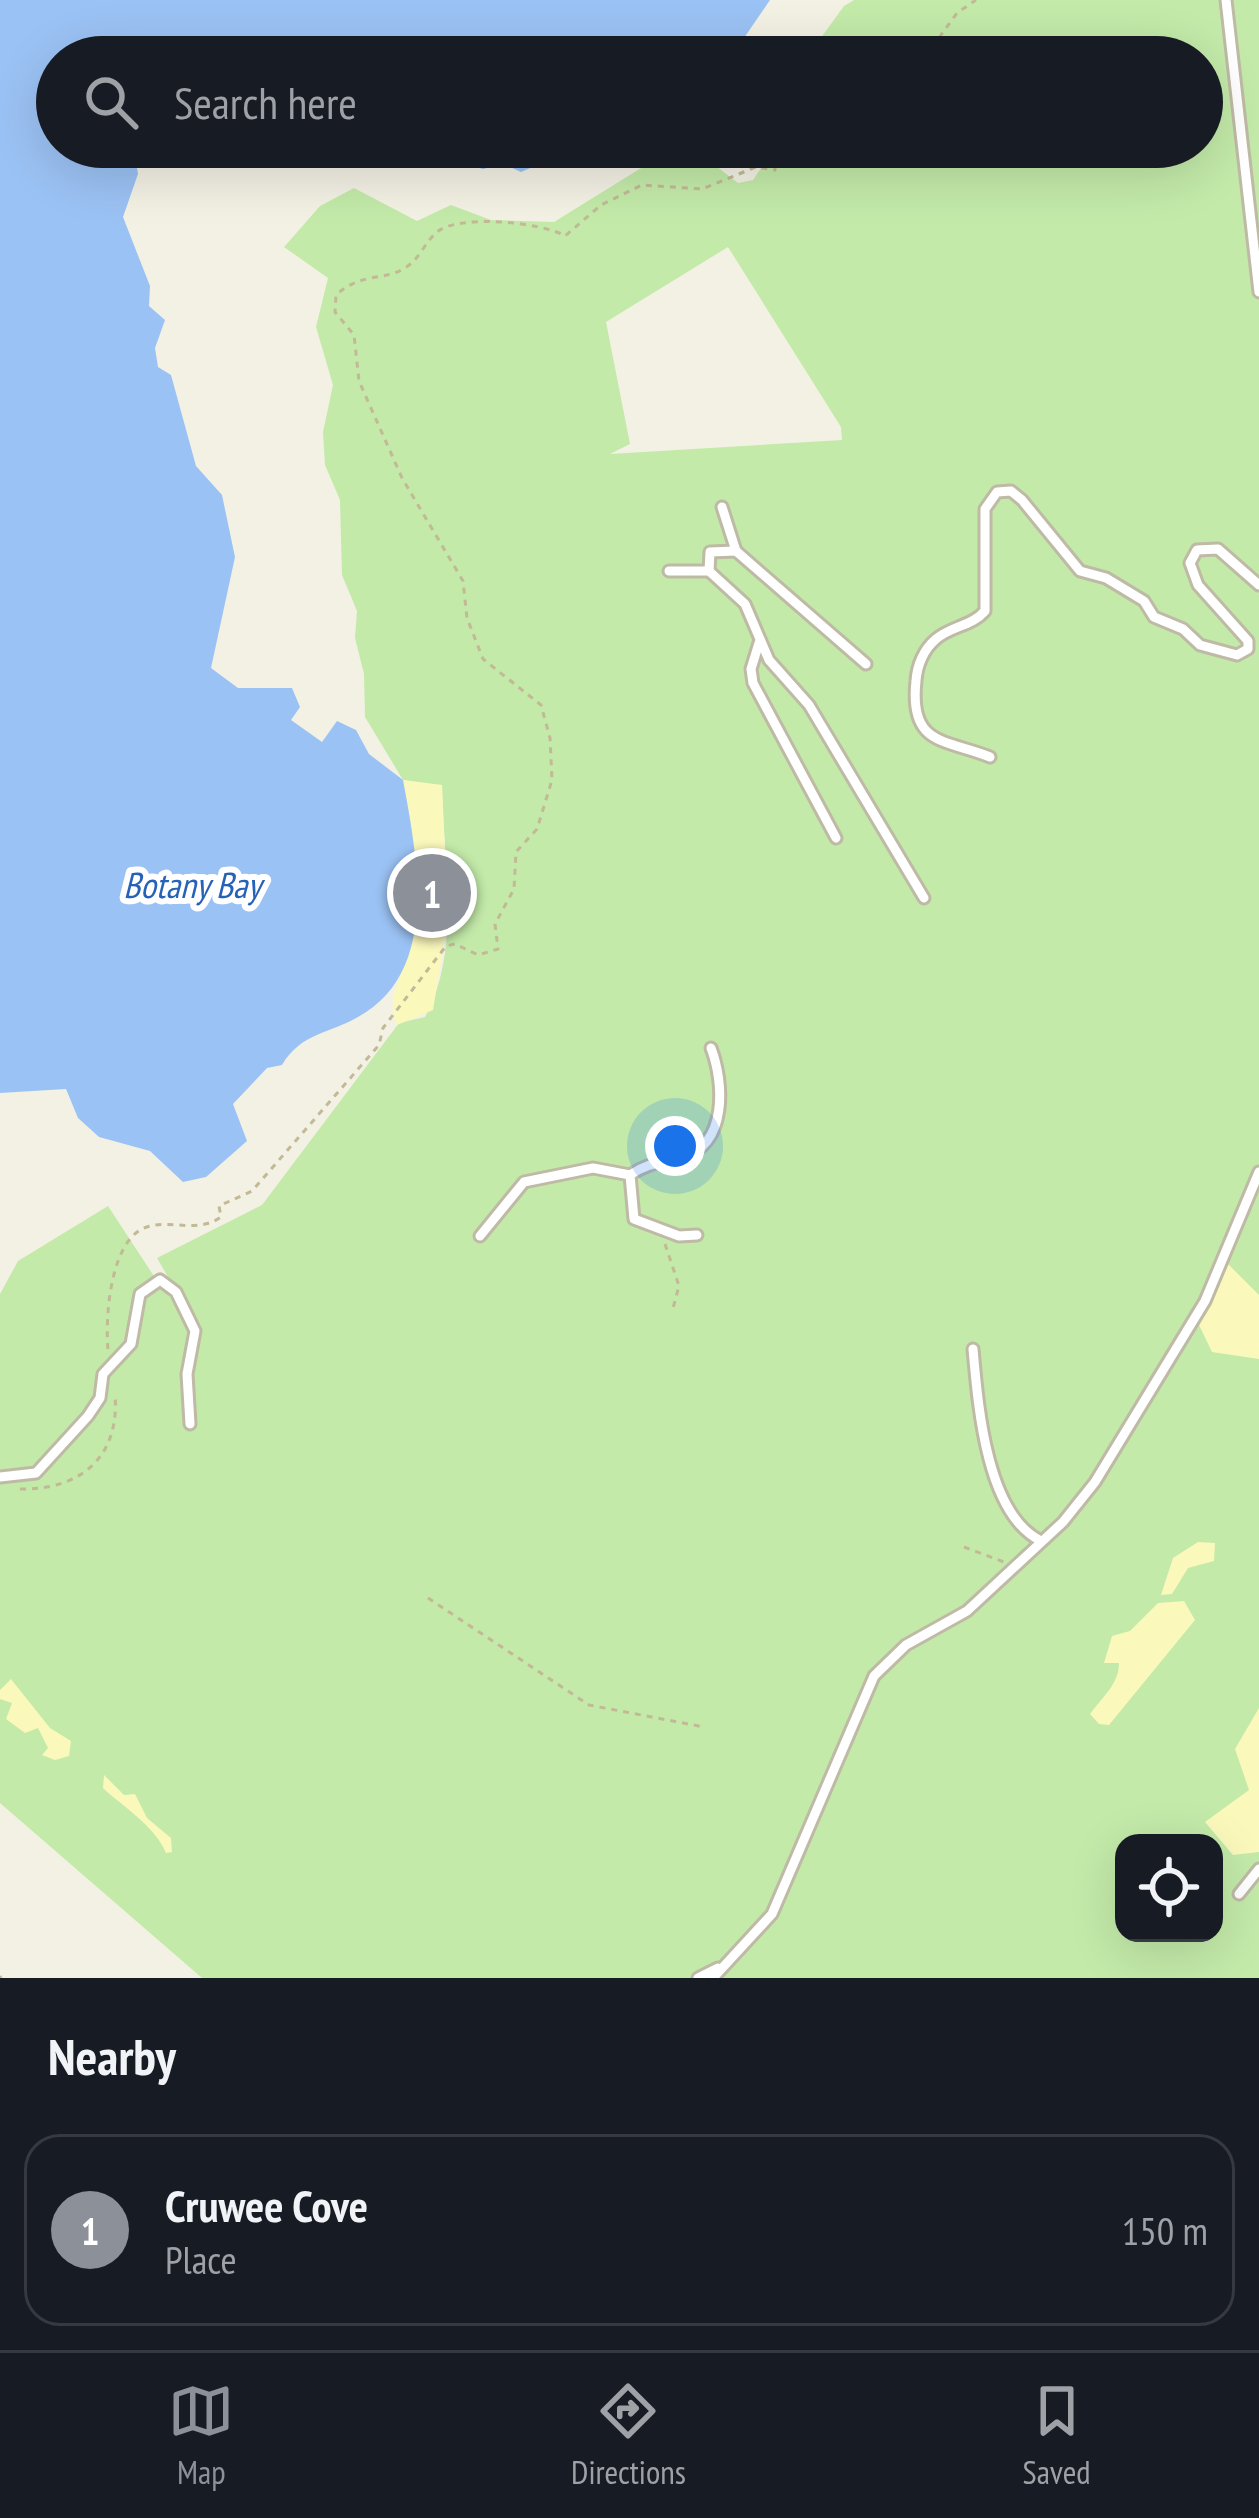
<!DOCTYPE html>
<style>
body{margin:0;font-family:"PT Sans Narrow",sans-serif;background:#242831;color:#f1f3f6}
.controls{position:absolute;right:36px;bottom:36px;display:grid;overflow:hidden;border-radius:24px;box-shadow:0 12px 48px #0002}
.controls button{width:108px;height:108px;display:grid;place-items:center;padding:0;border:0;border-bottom:3px solid #363941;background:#171b24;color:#f1f3f6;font:60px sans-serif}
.you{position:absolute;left:675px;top:1146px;width:42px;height:42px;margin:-30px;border:9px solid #fff;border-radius:50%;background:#1a73e8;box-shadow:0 0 0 18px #1a73e833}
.badge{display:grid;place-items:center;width:78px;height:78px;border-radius:50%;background:#8c9099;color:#fff;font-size:39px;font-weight:700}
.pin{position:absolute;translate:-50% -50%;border:6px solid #fff;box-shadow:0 3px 12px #0006}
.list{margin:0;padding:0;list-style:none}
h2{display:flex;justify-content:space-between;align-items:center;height:156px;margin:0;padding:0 48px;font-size:51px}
h2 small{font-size:39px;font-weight:400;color:#9ea1a6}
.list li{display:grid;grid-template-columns:78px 1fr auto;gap:36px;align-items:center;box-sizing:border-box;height:192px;margin:0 24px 24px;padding:0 24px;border:3px solid #363941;border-radius:36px}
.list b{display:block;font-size:45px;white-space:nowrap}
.list p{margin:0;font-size:39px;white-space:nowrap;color:#9ea1a6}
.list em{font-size:39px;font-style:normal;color:#9ea1a6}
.icon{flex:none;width:66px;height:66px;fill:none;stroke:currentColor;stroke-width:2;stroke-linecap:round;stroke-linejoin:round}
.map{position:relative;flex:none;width:1259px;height:1978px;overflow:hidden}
.search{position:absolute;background:#171b24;box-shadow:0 12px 48px #0002;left:36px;right:36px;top:36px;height:132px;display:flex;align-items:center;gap:30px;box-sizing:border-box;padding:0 42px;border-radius:66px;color:#9ea1a6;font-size:45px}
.sheet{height:372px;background:#171b24}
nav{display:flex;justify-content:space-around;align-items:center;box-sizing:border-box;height:168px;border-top:3px solid #363941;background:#171b24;font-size:33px;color:#9ea1a6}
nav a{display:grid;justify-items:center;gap:6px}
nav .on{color:#8c9099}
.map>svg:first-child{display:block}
.green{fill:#c3eaa9;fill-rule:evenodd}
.sand{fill:#fbf8bc}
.water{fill:#9bc2f4}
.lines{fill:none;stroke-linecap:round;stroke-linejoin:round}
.lane-casing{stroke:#bfbaa6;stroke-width:15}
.path{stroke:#c2b996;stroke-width:3;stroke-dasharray:6 6;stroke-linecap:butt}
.lane{stroke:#fff;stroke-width:9}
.labels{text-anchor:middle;stroke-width:12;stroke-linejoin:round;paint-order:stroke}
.water-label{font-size:36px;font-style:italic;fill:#2663b8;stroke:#fff}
</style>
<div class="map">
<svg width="1259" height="1978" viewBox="0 0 1259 1978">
<rect width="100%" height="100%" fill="#f3f1e4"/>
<path class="green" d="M854 0H1259V1978H202L0 1803V1294L18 1261 108 1206 163 1290 193 1320 157 1258 262 1205 399 1023 425 1017C462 949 443 861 442 786L403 780 365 717 364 674 355 638 357 611 342 575 340 500 325 465 323 432 333 385 316 327 328 278 284 247 320 206 354 188 417 221 451 205 491 220 554 222 667 152 712 163 738 183 753 180 775 147H1202V57H807L844 6ZM728 247 841 427 842 440 610 454 630 444 606 322ZM1124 1843H1214V1933H1124Z"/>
<g class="sand">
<path d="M403 780 442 785 448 918 433 1010 397 1025C386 998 399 987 404 961 420 887 416 853 403 780Z"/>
<path d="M1228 1264 1259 1295V1359L1212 1352 1199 1325Z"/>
<path d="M1198 1542 1215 1543 1214 1561 1188 1568 1172 1594 1161 1595 1173 1558Z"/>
<path d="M1184 1601 1195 1620 1109 1725 1099 1724 1090 1714C1103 1696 1119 1684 1119 1663H1104L1112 1636 1130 1631 1158 1603Z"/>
<path d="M11 1679 50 1728 71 1741 69 1756 55 1760 42 1755 48 1748 38 1728 25 1733 6 1719 12 1703 0 1699V1690Z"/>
<path d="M1259 1708V1852L1233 1855 1205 1822 1249 1790 1235 1749Z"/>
<path d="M104 1775 124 1795 135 1794 147 1818 171 1838 172 1852 166 1853C156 1827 122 1806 103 1788Z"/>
</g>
<g class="water">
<path d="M0 0H770L731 57H215L183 48 156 57H57V147H134L138 174 123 217 150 286 149 306 165 320 155 348 158 367 171 375 196 466 222 495 235 557 211 668 238 688H292L300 707 291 720 322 742 337 721 356 730 369 754 403 780C417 856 441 972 358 1017 328 1034 301 1033 282 1065L267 1068 233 1104 247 1141 206 1177 183 1182 150 1151 99 1137 78 1118 66 1089 0 1093Z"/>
<path d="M407 147H579L521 172 504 164 483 169Z"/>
</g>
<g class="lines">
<defs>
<g id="lane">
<path d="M1226 0 1259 292"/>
<path d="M736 551 866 664"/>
<path d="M669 571H709L710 552 736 551 722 507"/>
<path d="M709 571 745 604 769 660 809 705 924 898"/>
<path d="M759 643 751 669 753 683 836 838"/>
<path d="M990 757C945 739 909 746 916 681 917 665 924 649 936 639 951 626 972 626 985 611V509L997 492 1011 491 1022 500 1080 571 1106 578 1144 601 1154 617 1183 629 1200 645 1237 655 1248 649V641L1198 585 1190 563 1197 550 1218 549 1259 585"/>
<path d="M697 1235 679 1236 634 1219 630 1175C649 1162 662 1163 683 1157 728 1144 724 1082 711 1048"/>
<path d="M480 1236 524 1182 593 1168 630 1175"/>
<path d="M973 1349C978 1405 986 1514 1041 1541"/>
<path d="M0 1477 36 1473 88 1416 100 1398 103 1374 131 1344 140 1294 160 1280 176 1292 195 1331 187 1374 190 1424"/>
<path d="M1239 1894 1259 1869"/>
<path d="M698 1978 718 1968"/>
<path d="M713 1978 772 1914 874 1676 906 1645 967 1611 1063 1522 1095 1482 1205 1301 1259 1172"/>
</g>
</defs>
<use href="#lane" class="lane-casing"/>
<g class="path">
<path d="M925 57 957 13 976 0"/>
<path d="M665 1244 679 1286 672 1312"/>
<path d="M108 1349C105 1318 110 1238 147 1227 172 1219 197 1234 221 1217L219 1206 252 1191 379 1045 383 1028 446 946 455 944 478 955 498 949 495 924 514 889 516 852 537 829 552 780 550 738 541 705 483 659 467 618 463 581 402 478 359 381 354 335 335 312 336 295C361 272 385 281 405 268 419 260 425 242 437 232 458 214 542 222 565 236L601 205 642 185 702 189 756 167 775 170V153L803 147"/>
<path d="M20 1489C81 1490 120 1457 115 1394"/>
<path d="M964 1547 1004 1562"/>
<path d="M428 1598 589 1705 704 1727"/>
<path d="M0 1976 1 1978"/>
</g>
<use href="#lane" class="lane"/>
</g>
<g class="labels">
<g class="water-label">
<text x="192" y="898">Botany Bay</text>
</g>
</g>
</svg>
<div class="controls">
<button><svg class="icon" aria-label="locate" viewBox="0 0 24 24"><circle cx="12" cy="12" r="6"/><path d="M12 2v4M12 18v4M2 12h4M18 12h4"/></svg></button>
</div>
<div class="you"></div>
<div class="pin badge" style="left:432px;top:893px">1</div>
<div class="search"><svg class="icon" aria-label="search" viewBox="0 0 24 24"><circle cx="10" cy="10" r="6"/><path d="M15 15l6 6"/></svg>Search here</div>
</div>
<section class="sheet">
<h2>Nearby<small></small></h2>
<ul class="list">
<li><span class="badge">1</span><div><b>Cruwee Cove</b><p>Place</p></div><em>150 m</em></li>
</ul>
</section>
<nav>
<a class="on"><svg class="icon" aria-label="map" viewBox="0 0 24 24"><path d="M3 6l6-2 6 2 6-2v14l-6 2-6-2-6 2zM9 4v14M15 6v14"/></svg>Map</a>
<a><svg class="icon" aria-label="directions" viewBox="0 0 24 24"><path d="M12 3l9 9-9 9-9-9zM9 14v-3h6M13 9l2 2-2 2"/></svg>Directions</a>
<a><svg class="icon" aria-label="saved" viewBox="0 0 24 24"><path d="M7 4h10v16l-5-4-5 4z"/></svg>Saved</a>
</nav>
